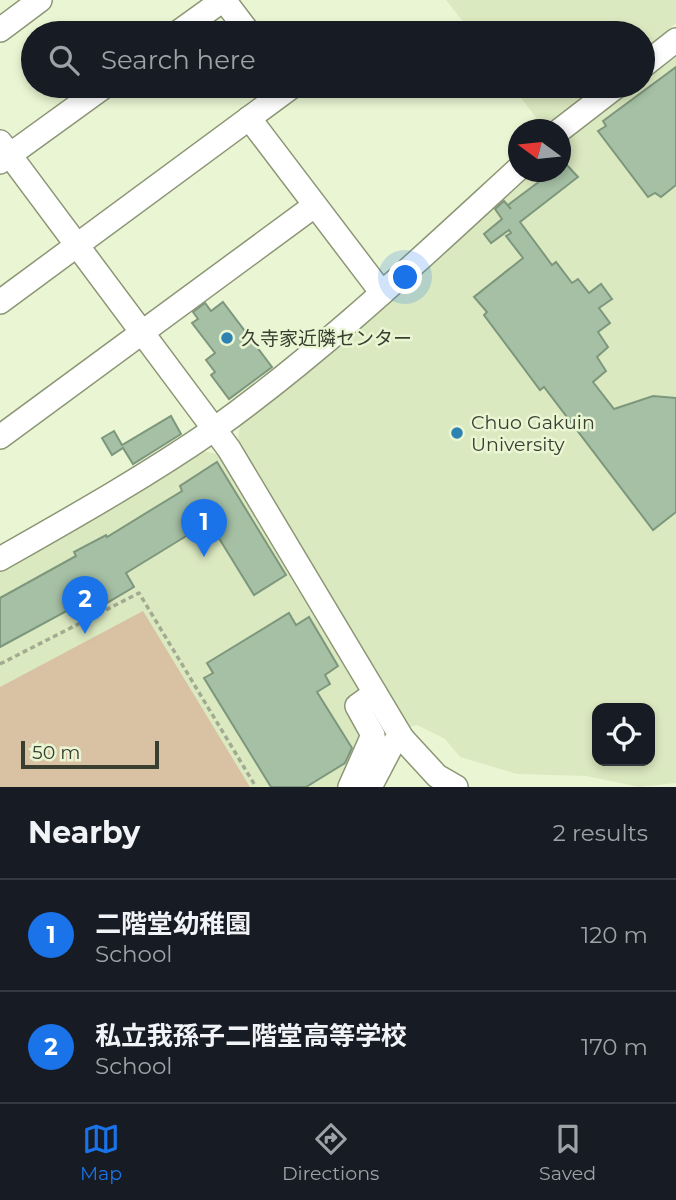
<!DOCTYPE html>
<meta charset="utf-8">
<style>
body{margin:0;font-family:Montserrat,"Noto Sans JP",sans-serif;background:#242831;color:#f1f3f6}
.controls{position:absolute;right:21px;bottom:21px;display:grid;overflow:hidden;border-radius:14px;box-shadow:0 4px 10px #0003}
.controls button{width:63px;height:63px;display:grid;place-items:center;padding:0;border:0;border-bottom:2px solid #363941;background:#171b24;color:#f1f3f6;font:35px sans-serif}
.compass{position:absolute;left:508px;top:119px;width:63px;height:63px;border-radius:50%;background:#171b24;box-shadow:0 4px 10px #0003;rotate:285deg}
.scale{position:absolute;left:21px;bottom:18px;width:138px;box-sizing:border-box;padding-left:7px;border:4px solid #3a3e31;border-top:0;font-size:19px;line-height:24px;white-space:nowrap;color:#3a3e31;-webkit-text-stroke:5px #eaf6d3;paint-order:stroke}
.you{position:absolute;left:406px;top:278px;width:24px;height:24px;margin:-18px;border:5px solid #fff;border-radius:50%;background:#1a73e8;box-shadow:0 0 0 10px #1a73e833}
.badge{display:grid;place-items:center;width:46px;height:46px;border-radius:50%;background:#1a73e8;color:#fff;font-size:23px;font-weight:700}
.pin{position:absolute;translate:-50% -58px;filter:drop-shadow(0 2px 4px #0008)}
.pin::after{content:'';position:absolute;top:37px;width:24px;height:21px;background:inherit;clip-path:polygon(0 0,100% 0,50% 100%)}
.list{margin:0;padding:0;list-style:none}
h2{display:flex;justify-content:space-between;align-items:center;height:91px;margin:0;padding:0 28px;font-size:30px}
h2 small{font-size:23px;font-weight:400;color:#9ea1a6}
.list li{display:grid;grid-template-columns:46px 1fr auto;gap:21px;align-items:center;box-sizing:border-box;height:112px;padding:0 28px;border-top:2px solid #363941}
.list b{display:block;font-size:26px;white-space:nowrap}
.list p{margin:0;font-size:23px;white-space:nowrap;color:#9ea1a6}
.list em{font-size:23px;font-style:normal;color:#9ea1a6}
.icon{flex:none;width:38px;height:38px;fill:none;stroke:currentColor;stroke-width:2;stroke-linecap:round;stroke-linejoin:round}
.map{position:relative;flex:none;width:676px;height:787px;overflow:hidden}
.search{position:absolute;background:#171b24;box-shadow:0 4px 10px #0003;left:21px;right:21px;top:21px;height:77px;display:flex;align-items:center;gap:18px;box-sizing:border-box;padding:0 24px;border-radius:38px;color:#9ea1a6;font-size:26px}
.sheet{height:315px;background:#171b24}
nav{display:flex;justify-content:space-around;align-items:center;box-sizing:border-box;height:98px;border-top:2px solid #363941;background:#171b24;font-size:19px;color:#9ea1a6}
nav a{display:grid;justify-items:center;gap:4px}
nav .on{color:#1a73e8}
.map>svg:first-child{display:block}
.built{fill:#dbe9c0;fill-rule:evenodd}
.green{fill:#d8c2a3}
.building{fill:#a5c0a5;stroke:#7d977d;stroke-width:2}
.lines{fill:none;stroke-linecap:round;stroke-linejoin:round}
.minor-casing{stroke:#8c9676;stroke-width:26}
.path{stroke:#a2ab91;stroke-width:3.5;stroke-dasharray:5 3.5;stroke-linecap:butt}
.minor{stroke:#fff;stroke-width:23}
.poi-dot{fill:#2d82b2;stroke:#eaf6d3;stroke-width:2.5}
.labels{text-anchor:middle;stroke-width:5;stroke-linejoin:round;paint-order:stroke}
.poi-label{font-size:19px;fill:#3a3e31;stroke:#eaf6d3;text-anchor:start}
</style>
<div class="map">
<svg width="676" height="787" viewBox="0 0 676 787">
<rect width="100%" height="100%" fill="#eaf6d3"/>
<g class="built">
<path d="M446 0H676V23L643 50V33H472Z"/>
<path d="M676 52V783L639 787 586 776 517 774 460 757 445 739 417 725 406 728 237 447 241 418 529 172H560L561 142 633 86H643V78ZM597 708H650V761H597Z"/>
<path d="M512 86H599L544 128Z"/>
<path d="M202 451 222 455 389 730 359 787H0V569Z"/>
</g>
<path class="green" d="M143 611 250 787H0V687Z"/>
<g class="building">
<path d="M676 67V185L661 197 655 193 648 197 598 131 606 126 603 121Z"/>
<path d="M564 162 578 177 520 222 552 265 556 262 572 283 578 279 589 293 601 284 612 299 599 308 610 323 598 332 608 347 597 357 606 371 593 382 614 409 653 396 676 398V512L653 530 544 387 540 390 484 315 487 312 474 297 523 258 506 236 511 233 509 230 491 243 484 234 502 219 495 209 504 201 511 209 508 205 552 172H561Z"/>
<path d="M223 302 272 367 229 399 211 375 215 372 206 360 215 353 192 323 198 319 193 312 205 303 211 311Z"/>
<path d="M171 416 181 434 133 464 123 448 112 455 102 438 114 431 122 445Z"/>
<path d="M217 462 286 575 254 595 209 522 126 573 134 587 100 607 94 596 0 647V598L76 556 74 552 106 535 107 537 182 491 180 486Z"/>
<path d="M289 613 296 625 309 617 338 666 325 675 330 684 317 692 352 748 345 763 306 787H271L204 678 213 673 207 663Z"/>
</g>
<g class="lines">
<defs>
<g id="minor">
<path d="M224 0 249 33"/>
<path d="M0 30 40 0"/>
<path d="M177 33 223 0"/>
<path d="M643 66 676 40"/>
<path d="M249 118 382 293"/>
<path d="M560 130 617 86"/>
<path d="M0 142 229 449 402 738"/>
<path d="M0 162 105 86"/>
<path d="M0 302 290 88 288 86"/>
<path d="M0 437 314 206"/>
<path d="M0 559C72 518 145 477 213 430 322 352 420 259 518 169"/>
<path d="M350 787 373 735 357 706 375 693"/>
<path d="M370 787 392 745 402 738 437 776 456 787"/>
</g>
</defs>
<use href="#minor" class="minor-casing"/>
<path class="path" d="M0 664 139 593 256 787"/>
<use href="#minor" class="minor"/>
</g>
<g class="poi-dot">
<circle cx="227" cy="338" r="7"/>
<circle cx="457" cy="433" r="7"/>
</g>
<g class="labels">
<g class="poi-label">
<text x="241" y="345">久寺家近隣センター</text>
<text x="471" y="429">Chuo Gakuin<tspan x="471" dy="22">University</tspan></text>
</g>
</g>
</svg>
<div class="controls">
<button><svg class="icon" aria-label="locate" viewBox="0 0 24 24"><circle cx="12" cy="12" r="6"/><path d="M12 2v4M12 18v4M2 12h4M18 12h4"/></svg></button>
</div>
<svg class="compass" viewBox="-18 -18 36 36"><path d="M0-13l5 13h-10z" fill="#e53935"/><path d="M0 13l5-13h-10z" fill="#9ea1a6"/></svg>
<div class="scale">50 m</div>
<div class="you"></div>
<div class="pin badge" style="left:204px;top:557px">1</div>
<div class="pin badge" style="left:85px;top:634px">2</div>
<div class="search"><svg class="icon" aria-label="search" viewBox="0 0 24 24"><circle cx="10" cy="10" r="6"/><path d="M15 15l6 6"/></svg>Search here</div>
</div>
<section class="sheet">
<h2>Nearby<small>2 results</small></h2>
<ul class="list">
<li><span class="badge">1</span><div><b>二階堂幼稚園</b><p>School</p></div><em>120 m</em></li>
<li><span class="badge">2</span><div><b>私立我孫子二階堂高等学校</b><p>School</p></div><em>170 m</em></li>
</ul>
</section>
<nav>
<a class="on"><svg class="icon" aria-label="map" viewBox="0 0 24 24"><path d="M3 6l6-2 6 2 6-2v14l-6 2-6-2-6 2zM9 4v14M15 6v14"/></svg>Map</a>
<a><svg class="icon" aria-label="directions" viewBox="0 0 24 24"><path d="M12 3l9 9-9 9-9-9zM9 14v-3h6M13 9l2 2-2 2"/></svg>Directions</a>
<a><svg class="icon" aria-label="saved" viewBox="0 0 24 24"><path d="M7 4h10v16l-5-4-5 4z"/></svg>Saved</a>
</nav>
